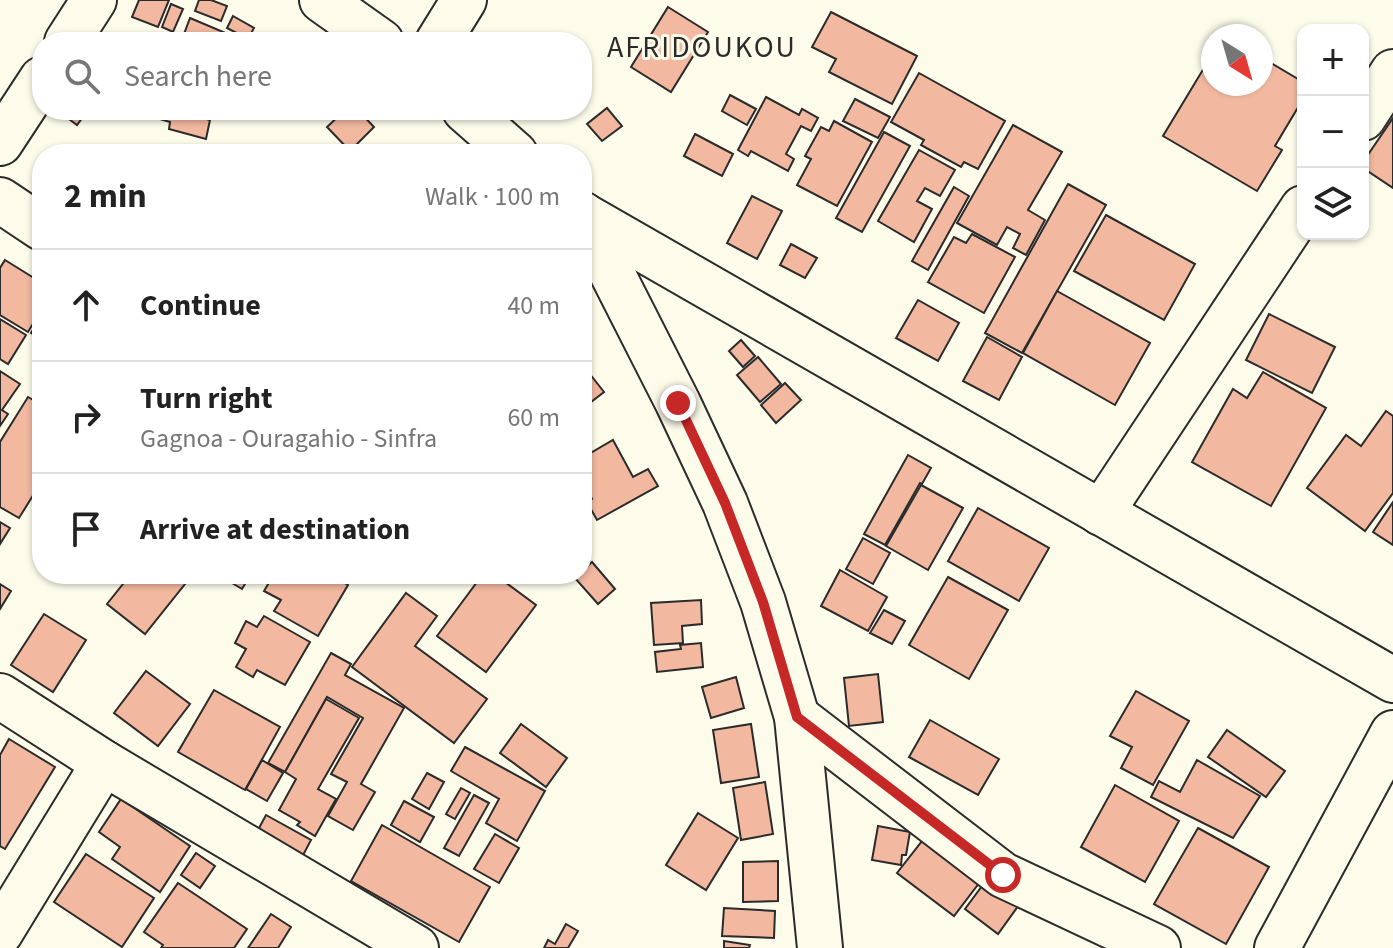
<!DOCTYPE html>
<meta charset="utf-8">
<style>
body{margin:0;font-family:"Source Sans 3",sans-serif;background:#f2f2f2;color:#222}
.controls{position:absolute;right:24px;top:24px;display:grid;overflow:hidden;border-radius:16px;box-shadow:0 2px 6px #0004}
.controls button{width:72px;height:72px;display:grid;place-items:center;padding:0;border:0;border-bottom:2px solid #e0e0e0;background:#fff;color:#222;font:40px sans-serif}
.compass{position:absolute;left:1201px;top:24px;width:72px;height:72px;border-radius:50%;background:#fff;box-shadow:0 2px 6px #0004;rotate:143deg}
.stop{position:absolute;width:24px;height:24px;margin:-18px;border:6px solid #c62828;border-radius:50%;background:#fff}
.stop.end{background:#c62828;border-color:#fff;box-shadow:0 2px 8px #0008}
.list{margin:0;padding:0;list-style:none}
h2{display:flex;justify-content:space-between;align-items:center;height:104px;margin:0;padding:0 32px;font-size:34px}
h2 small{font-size:26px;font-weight:400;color:#767676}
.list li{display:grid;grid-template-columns:52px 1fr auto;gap:24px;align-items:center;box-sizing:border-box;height:112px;padding:0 32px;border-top:2px solid #e0e0e0}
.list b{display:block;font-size:30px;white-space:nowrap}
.list p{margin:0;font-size:26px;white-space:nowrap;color:#767676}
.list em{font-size:26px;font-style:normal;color:#767676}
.icon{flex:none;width:44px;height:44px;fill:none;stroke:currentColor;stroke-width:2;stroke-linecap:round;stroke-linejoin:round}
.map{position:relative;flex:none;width:1393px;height:948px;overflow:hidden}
.search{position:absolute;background:#fff;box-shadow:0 2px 6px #0004;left:32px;top:32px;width:560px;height:88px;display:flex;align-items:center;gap:20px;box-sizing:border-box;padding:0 28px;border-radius:32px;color:#767676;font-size:30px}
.panel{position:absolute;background:#fff;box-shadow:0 2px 6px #0004;left:32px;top:144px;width:560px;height:440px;border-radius:32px}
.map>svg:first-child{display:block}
.building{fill:#f2b8a0;stroke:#2b2b2b;stroke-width:2}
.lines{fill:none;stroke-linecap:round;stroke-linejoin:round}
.minor-casing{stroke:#2b2b2b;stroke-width:48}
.major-casing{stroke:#2b2b2b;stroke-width:48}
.minor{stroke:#fdfbea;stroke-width:44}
.major{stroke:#fdfbea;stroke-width:44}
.route{stroke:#c62828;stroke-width:10}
.labels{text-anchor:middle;stroke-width:6;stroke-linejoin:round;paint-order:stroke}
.neighbourhood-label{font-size:30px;letter-spacing:2px;fill:#2b2b2b;stroke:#fdfbea}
</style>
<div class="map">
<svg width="1393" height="948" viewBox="0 0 1393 948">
<rect width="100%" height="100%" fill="#fdfbea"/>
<g class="building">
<path d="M139 0H169L158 27 132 17Z"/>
<path d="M199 0H211L227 6 221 21 195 11Z"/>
<path d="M171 4 183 9 173 32 162 27Z"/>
<path d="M668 7 708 32 671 92 631 67Z"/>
<path d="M831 12 917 56 892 104 829 72 836 59 812 47Z"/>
<path d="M233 16 254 28 248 39 227 28Z"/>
<path d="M190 18 228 34 225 42H181Z"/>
<path d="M1213 53V84H1261V57L1303 82V99L1275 146 1282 150 1257 191 1163 136Z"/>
<path d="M919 73 1005 121 978 169 964 162 961 167 921 145 924 140 891 122Z"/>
<path d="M730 95 756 109 747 125 722 111Z"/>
<path d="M766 97 799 115 802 109 818 118 811 131 801 126 786 154 794 159 788 171 751 151 748 156 738 150Z"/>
<path d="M855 99 890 117 878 138 843 121Z"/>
<path d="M607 108 622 126 602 141 587 124Z"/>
<path d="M57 110H88L77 125Z"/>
<path d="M162 110H173L210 120 206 139 169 129 170 122 160 119Z"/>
<path d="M345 110H358L374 127 350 151 327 127Z"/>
<path d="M1393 118V188L1363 168V162Z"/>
<path d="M834 121 872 142 837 206 797 185 811 159 805 156 821 127 829 131Z"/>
<path d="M1013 125 1062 152 1028 210 1045 220 1026 255 1013 248 1020 234 1007 227 997 245 957 223Z"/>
<path d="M884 132 910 146 862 232 836 218Z"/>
<path d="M695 134 733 154 722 176 684 156Z"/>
<path d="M919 150 955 170 940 196 925 188 917 201 932 209 914 242 878 221Z"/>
<path d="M1068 184 1106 205 1022 353 985 333Z"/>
<path d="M954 187 969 196 928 270 912 261Z"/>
<path d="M752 196 782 211 757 259 727 243Z"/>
<path d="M1106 215 1195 264 1164 320 1074 271Z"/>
<path d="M972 234 1015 257 984 313 928 282 954 237 966 243Z"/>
<path d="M791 244 817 258 805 278 780 265Z"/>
<path d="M5 260 42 283V309L28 332 0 315V268Z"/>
<path d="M1057 291 1150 343 1115 405 1023 353Z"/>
<path d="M918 300 959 323 938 361 896 338Z"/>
<path d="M1269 314 1335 347 1312 393 1246 360Z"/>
<path d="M42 315V340L31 333Z"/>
<path d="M0 319 26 335 8 364 0 359Z"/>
<path d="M987 337 1022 357 999 400 963 381Z"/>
<path d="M741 340 755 356 743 367 729 351Z"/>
<path d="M758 357 781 384 760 402 737 375Z"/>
<path d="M582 364 604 392 582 409Z"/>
<path d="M0 371 20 384 2 410 8 414 0 426Z"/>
<path d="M1263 372 1326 408 1271 506 1192 462 1233 389 1247 398Z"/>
<path d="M785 383 801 400 776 423 761 405Z"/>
<path d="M28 397 42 405V481L19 518 0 507V442Z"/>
<path d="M1386 411 1393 416V493L1365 531 1307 488 1346 435 1361 446Z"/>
<path d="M613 440 633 477 648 469 658 486 597 520 587 502 592 499 582 481V458Z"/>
<path d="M908 455 931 468 922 484 920 483 885 545 864 534Z"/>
<path d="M921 485 963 508 928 570 886 546Z"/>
<path d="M1393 502V545L1373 532Z"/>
<path d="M978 508 1049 548 1019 601 948 561Z"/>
<path d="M0 522 10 528 0 544Z"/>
<path d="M863 538 890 553 873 584 846 569Z"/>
<path d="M592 562 615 589 598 604 574 577 582 574V571Z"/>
<path d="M840 570 887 597 868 631 821 606Z"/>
<path d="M131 574H193L145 634 107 604Z"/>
<path d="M217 574H251L242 589Z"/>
<path d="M274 574H329L348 585 318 636 274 611 281 600 264 591Z"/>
<path d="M483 574H494L536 605 486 672 437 636Z"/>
<path d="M948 577 1008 610 969 679 909 645Z"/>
<path d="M0 584 11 591 0 609Z"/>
<path d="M406 593 437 616 415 646 487 699 454 743 352 667Z"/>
<path d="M701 600 702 624 682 626 683 643 654 645 651 603Z"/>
<path d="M884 610 905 621 892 644 870 633Z"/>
<path d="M44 614 86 640 53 692 11 665Z"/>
<path d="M264 616 310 642 285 685 257 670 253 677 236 667 246 649 235 643 246 621 257 627Z"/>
<path d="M701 643 703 667 657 672 655 652 681 649 680 645Z"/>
<path d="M331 653 351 664 345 675 404 708 361 784 375 792 353 830 328 816 347 782 331 774 363 718 327 697 285 772 268 763Z"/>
<path d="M146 671 190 704 158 746 114 713Z"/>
<path d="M878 674 883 722 849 726 844 678Z"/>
<path d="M736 677 744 708 711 718 702 687Z"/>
<path d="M214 690 280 727 245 790 178 752Z"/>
<path d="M1136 691 1189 721 1153 785 1121 768 1132 747 1110 736Z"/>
<path d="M326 699 359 718 318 789 336 799 315 836 297 825 300 822 279 810 296 779 285 772Z"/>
<path d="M930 720 999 759 978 795 909 757Z"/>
<path d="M521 724 567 758 546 787 500 753Z"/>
<path d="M751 724 759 777 721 783 713 730Z"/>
<path d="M1227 730 1285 771 1266 797 1208 757Z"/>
<path d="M9 739 55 767 5 849 0 846V755Z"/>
<path d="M465 747 545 791 517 841 486 823 499 799 451 771Z"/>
<path d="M262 760 283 773 267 801 246 789Z"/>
<path d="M1197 760 1260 796 1233 838 1151 797 1159 781 1180 792Z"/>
<path d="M427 773 444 782 429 809 412 799Z"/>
<path d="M765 782 773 834 741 840 733 788Z"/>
<path d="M1115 785 1179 821 1145 882 1081 847Z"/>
<path d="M461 788 470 793 455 819 446 814Z"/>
<path d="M474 795 489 803 459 856 444 848Z"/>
<path d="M121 799 190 846 160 892 112 859 120 847 99 832Z"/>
<path d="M404 801 434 817 420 842 391 825Z"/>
<path d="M698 813 738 838 706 890 666 865Z"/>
<path d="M266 815 311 840 300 861 258 830Z"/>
<path d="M382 825 490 887 459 942 351 881Z"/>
<path d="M878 826 910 832 906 855H902L901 865 872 860Z"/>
<path d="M1198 828 1269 867 1226 944 1154 904Z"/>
<path d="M495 834 519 848 499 883 474 869Z"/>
<path d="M926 836 983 878 954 916 897 873Z"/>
<path d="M196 853 215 866 200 888 181 875Z"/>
<path d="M86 854 154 898 122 947 54 902Z"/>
<path d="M778 861V901L743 902V862Z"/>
<path d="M988 878 1021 902 998 934 965 909Z"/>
<path d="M178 883 247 929 234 948H161L163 945 144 932Z"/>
<path d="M724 908 775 911 774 938 722 936Z"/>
<path d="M271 914 291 927 278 948H248Z"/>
<path d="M566 924 578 931 568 948H544L548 940 555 944Z"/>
<path d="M724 941 750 945 749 948H724Z"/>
</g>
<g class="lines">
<defs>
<g id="minor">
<path d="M67 42 94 0"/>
<path d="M438 42 464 0"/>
<path d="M1363 118 1393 72"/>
<path d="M0 143 42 79"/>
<path d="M0 200 42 228"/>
<path d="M583 215 1393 680"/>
<path d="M1101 513 1303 208"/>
<path d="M0 696 104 763 416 948"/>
<path d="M797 717 1003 875 1158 948"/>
<path d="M0 933 104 763"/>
<path d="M1277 948 1393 733"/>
</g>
<g id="major">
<path d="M322 0 381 42"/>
<path d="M465 110 515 154"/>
<path d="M582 214 678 403 725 503 763 602 797 717 820 948"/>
</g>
</defs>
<use href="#minor" class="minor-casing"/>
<use href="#major" class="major-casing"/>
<use href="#minor" class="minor"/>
<use href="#major" class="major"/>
</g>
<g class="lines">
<path class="route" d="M678 403 725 503 763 602 797 717 1003 875"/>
</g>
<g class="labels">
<g class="neighbourhood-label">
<text x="702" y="57">AFRIDOUKOU</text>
</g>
</g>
</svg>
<div class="controls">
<button>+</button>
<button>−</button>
<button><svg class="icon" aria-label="layers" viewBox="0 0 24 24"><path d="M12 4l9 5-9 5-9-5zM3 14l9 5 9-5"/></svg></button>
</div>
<svg class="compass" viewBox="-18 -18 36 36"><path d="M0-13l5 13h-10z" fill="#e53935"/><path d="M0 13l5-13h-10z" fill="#767676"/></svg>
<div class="stop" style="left:1003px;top:875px"></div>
<div class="stop end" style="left:678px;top:403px"></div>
<div class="search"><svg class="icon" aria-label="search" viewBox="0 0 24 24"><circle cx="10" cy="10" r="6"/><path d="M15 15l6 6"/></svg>Search here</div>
<section class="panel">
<h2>2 min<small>Walk · 100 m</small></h2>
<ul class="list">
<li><svg class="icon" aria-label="ahead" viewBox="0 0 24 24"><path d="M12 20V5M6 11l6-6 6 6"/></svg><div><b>Continue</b></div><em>40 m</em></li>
<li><svg class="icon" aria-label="right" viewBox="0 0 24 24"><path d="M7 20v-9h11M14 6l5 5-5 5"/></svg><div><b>Turn right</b><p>Gagnoa - Ouragahio - Sinfra</p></div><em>60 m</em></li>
<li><svg class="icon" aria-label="arrive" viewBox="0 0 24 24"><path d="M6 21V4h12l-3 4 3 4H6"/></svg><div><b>Arrive at destination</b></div></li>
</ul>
</section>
</div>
